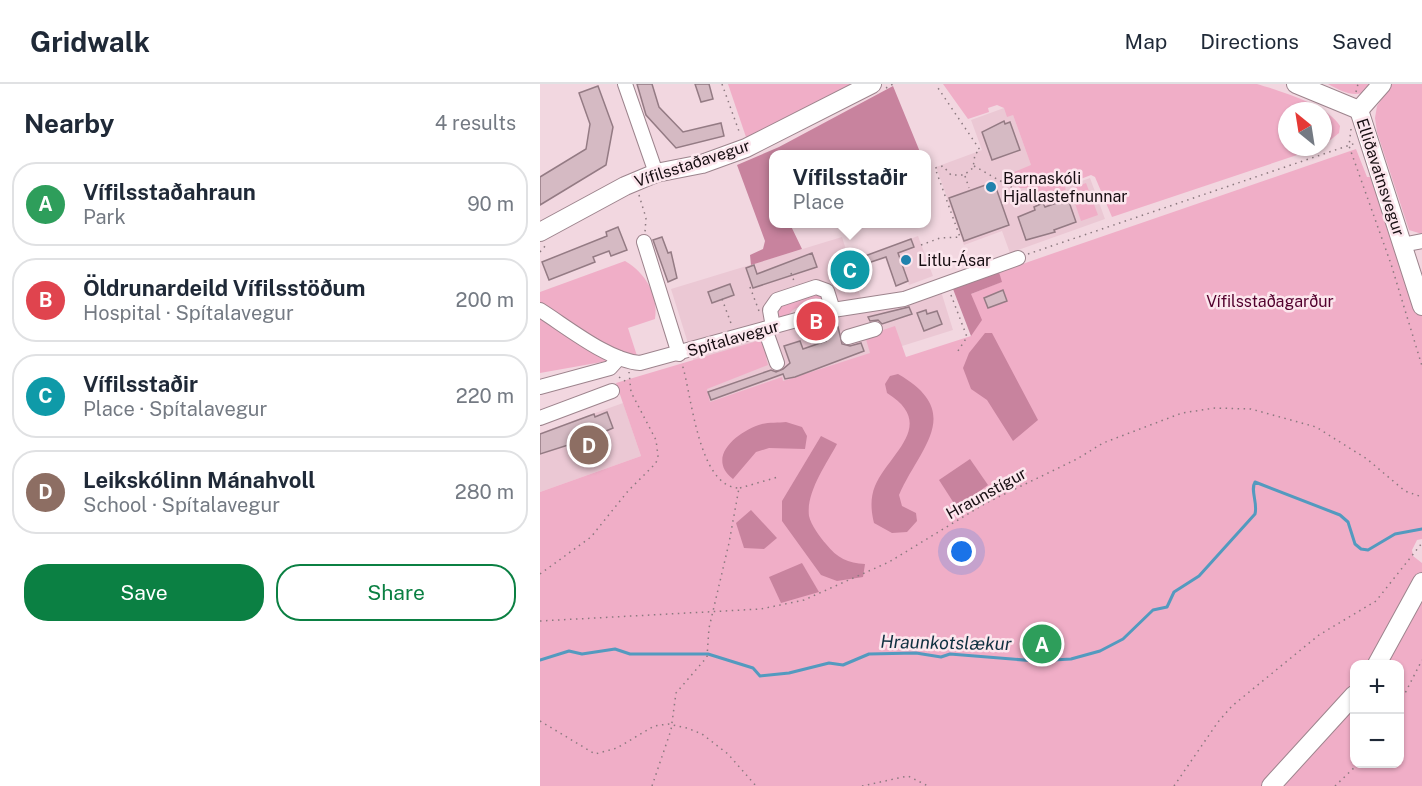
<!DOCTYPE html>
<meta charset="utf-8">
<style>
body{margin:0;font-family:"Public Sans",sans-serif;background:#f2f2f3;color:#1f2937}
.controls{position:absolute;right:18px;bottom:18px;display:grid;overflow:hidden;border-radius:12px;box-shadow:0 2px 4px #0004}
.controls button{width:54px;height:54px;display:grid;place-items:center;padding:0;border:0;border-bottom:2px solid #e0e1e3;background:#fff;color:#1f2937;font:30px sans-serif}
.compass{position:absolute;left:738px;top:18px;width:54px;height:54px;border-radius:50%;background:#fff;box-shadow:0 2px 4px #0004;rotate:330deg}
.you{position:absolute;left:422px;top:468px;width:21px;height:21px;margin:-15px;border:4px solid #fff;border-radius:50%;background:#1a73e8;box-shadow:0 0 0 9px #1a73e833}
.badge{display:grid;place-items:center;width:39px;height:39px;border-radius:50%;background:#0b8043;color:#fff;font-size:20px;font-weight:700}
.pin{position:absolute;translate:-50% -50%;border:3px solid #fff;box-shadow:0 2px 6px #0006}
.popup{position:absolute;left:229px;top:66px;width:162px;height:78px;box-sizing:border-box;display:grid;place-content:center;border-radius:12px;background:#fff;filter:drop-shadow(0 2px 4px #0005);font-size:20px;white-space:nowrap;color:#747a83}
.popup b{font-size:22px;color:#1f2937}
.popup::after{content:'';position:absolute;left:50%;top:100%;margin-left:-12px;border:12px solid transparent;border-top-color:#fff}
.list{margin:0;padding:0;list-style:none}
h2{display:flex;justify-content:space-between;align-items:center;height:78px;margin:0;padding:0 24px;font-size:26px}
h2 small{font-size:20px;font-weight:400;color:#747a83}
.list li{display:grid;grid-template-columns:39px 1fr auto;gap:18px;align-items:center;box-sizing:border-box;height:84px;margin:0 12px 12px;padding:0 12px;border:2px solid #e0e1e3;border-radius:24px}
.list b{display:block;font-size:22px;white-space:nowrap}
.list p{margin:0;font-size:20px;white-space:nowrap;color:#747a83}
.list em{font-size:20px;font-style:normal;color:#747a83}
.actions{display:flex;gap:12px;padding:18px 24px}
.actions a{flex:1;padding:14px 0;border:2px solid #0b8043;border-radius:24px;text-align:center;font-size:21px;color:#0b8043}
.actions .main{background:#0b8043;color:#fff}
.map{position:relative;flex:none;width:882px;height:702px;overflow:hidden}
header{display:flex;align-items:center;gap:36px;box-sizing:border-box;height:84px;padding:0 30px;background:#fff;border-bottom:2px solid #e0e1e3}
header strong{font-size:28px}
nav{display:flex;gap:33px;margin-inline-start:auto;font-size:21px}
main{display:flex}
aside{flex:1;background:#fff}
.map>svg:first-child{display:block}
.built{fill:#ebc8d4}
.green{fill:#f0aec7}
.forest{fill:#c8839e}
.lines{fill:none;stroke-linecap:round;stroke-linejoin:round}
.stream{stroke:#539abf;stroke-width:3}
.building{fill:#d5bac3;stroke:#947b84;stroke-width:1.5}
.minor-casing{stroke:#9d848d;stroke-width:16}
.major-casing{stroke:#9d848d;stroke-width:20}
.path{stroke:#8b797f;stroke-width:1.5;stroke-dasharray:1.5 4.5;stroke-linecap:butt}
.minor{stroke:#fff;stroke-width:14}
.major{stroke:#fff;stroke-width:18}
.poi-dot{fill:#2082ad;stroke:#fce6ed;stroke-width:2}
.labels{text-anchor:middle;stroke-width:5;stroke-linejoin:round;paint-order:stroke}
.street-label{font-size:16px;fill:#160d11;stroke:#fce6ed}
.poi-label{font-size:16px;fill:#160d11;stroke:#fce6ed;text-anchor:start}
.park-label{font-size:16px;fill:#52002d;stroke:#fce6ed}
.water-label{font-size:18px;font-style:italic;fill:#0f3040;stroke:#fce6ed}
</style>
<header>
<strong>Gridwalk</strong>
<nav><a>Map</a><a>Directions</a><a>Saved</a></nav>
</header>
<main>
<aside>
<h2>Nearby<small>4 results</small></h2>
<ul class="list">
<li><span class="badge" style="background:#2e9e5b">A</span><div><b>Vífilsstaðahraun</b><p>Park</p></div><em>90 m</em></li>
<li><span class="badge" style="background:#e0444e">B</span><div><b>Öldrunardeild Vífilsstöðum</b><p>Hospital · Spítalavegur</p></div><em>200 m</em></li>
<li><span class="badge" style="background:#0f9aa8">C</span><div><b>Vífilsstaðir</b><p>Place · Spítalavegur</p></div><em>220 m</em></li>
<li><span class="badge" style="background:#8d6e63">D</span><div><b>Leikskólinn Mánahvoll</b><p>School · Spítalavegur</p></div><em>280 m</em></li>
</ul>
<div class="actions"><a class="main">Save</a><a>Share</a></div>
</aside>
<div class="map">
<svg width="882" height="702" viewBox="0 0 882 702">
<rect width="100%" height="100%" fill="#f2d7e0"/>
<g class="built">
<path d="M464 24 473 31 502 111 550 94 565 135 470 169 462 147 424 161 396 83 442 66 431 36Z"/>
<path d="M378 152 393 192 369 201 368 198 356 202 345 173 328 179 325 172Z"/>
<path d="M302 153 325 227 400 204 413 246 168 323 131 205Z"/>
<path d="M83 319 101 372 0 408V349Z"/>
</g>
<g class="green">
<path d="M188 0H311L207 56Z"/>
<path d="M403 0H717C740 7 788 21 800 42L799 49 783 62V27H747V63H781L572 133 555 93 551 91 525 101 526 110 501 116 491 111 488 104H480L462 93 491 81 473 31 467 33 464 24 457 21 448 24 449 28 428 35Z"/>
<path d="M788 0H835C820 17 805 9 788 0Z"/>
<path d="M852 0H882V150L869 146 837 48 835 34 837 22Z"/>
<path d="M816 65 827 93H840L882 219V455L877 456 872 466 873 472 882 479V491L833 580H814V606L725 702H0V408L101 372 76 299 224 255 230 270 226 274 228 281 167 305 170 318 242 293 243 297 330 269 325 252 355 242 366 273 431 252V210L461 198 459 188Z"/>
<path d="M546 99 558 131 541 137 530 105Z"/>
<path d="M85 177C105 188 119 212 115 235L88 244 98 275 81 270 0 222V208Z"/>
<path d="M277 209H280L286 219 284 222C270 226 255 216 247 234H238L237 223Z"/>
<path d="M0 230 73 276 0 289Z"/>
<path d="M882 513V702H744L814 621V680H860V580H844Z"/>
</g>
<g class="forest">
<path d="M353 2 380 68 369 70H234V140H250L262 165 211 181 210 171 223 165 225 157 197 81 239 63Z"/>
<path d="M459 188 462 198 431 210 442 236 431 252 413 205Z"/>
<path d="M445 249H452L498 336 473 357 447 316 431 305 423 284 429 269Z"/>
<path d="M358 290C426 329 379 364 359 411L362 422 376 429 377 437 367 448 352 449 334 439C331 427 330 414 335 402 349 369 398 341 347 309L345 300 350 292Z"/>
<path d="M246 338 262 343 267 352 265 365 229 364 216 368 193 395C165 373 198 347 222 340 229 338 239 339 246 338Z"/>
<path d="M281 352 297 360C286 381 266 408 269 432 271 441 280 453 286 460 297 474 308 479 325 480L323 493 297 497 281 491 242 437V417Z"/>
<path d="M430 375 448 401 417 424 399 396Z"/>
<path d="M211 426 237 454 224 465 204 464 196 439Z"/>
<path d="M262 479 279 508 241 519 229 493Z"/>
</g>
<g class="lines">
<path class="stream" d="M0 576 29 567 42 570 75 565 90 570H168L213 584 220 592 249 589 289 579 303 581 329 570 376 569 401 573 410 570 496 577 531 575 560 567 583 555 613 526 627 523 634 508 659 492 715 430C718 419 710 406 715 398L800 431 808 438 815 460 821 465 828 466 855 450 882 445"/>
</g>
<g class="building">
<path d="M97 0H112L119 23 143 48 181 39 184 52 136 64 106 31Z"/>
<path d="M155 0H169L173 15 161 18Z"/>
<path d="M58 2 73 43 66 81 0 121V93L46 65 50 40 39 9Z"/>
<path d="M464 37 465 40 470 38 480 66 452 76 442 48Z"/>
<path d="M454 98 469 141 424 157 409 114Z"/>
<path d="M528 115 536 138 514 146 515 148 486 156 478 133 495 126 494 123 503 119 505 123Z"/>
<path d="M78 143 87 166 71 172 69 167 53 173 55 178 9 196 2 178 67 152 66 148Z"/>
<path d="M122 153 128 169 131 168 137 194 128 198 113 156Z"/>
<path d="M371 155 374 163 358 169 368 197 356 202 346 173 328 179 325 172Z"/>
<path d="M272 169 277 183 213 204 206 184 214 181 217 190Z"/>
<path d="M190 200 194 211 172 219 168 208Z"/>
<path d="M463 206 467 217 448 224 444 214Z"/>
<path d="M369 223 372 230 342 240 338 236 330 237 328 233Z"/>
<path d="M386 226 387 230 397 227 402 240 384 247 377 229Z"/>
<path d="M298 243 302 260 310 262 321 259 324 267 255 293 245 295 243 290 171 316 168 308 231 286 236 288 243 285 250 279 244 262 260 257 263 265 286 257 283 249Z"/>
<path d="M67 328 73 344 50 354 0 370V350L54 330 55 333Z"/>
</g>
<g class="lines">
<defs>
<g id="minor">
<path d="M85 0 116 89"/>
<path d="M104 158 139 270"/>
<path d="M862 161 882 157"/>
<path d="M0 226C27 243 69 277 100 279L293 226 364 215 478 174"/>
<path d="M233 243 230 226 237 216 276 203 287 207 293 226"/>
<path d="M225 245 237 279"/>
<path d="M308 253 335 245"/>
<path d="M0 303 70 284 79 274"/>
<path d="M0 334 72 307"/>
</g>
<g id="major">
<path d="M756 0 819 26"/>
<path d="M819 26 882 222"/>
<path d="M819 26 842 0"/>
<path d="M0 148 85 102 116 89 162 80 206 64 332 0"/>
<path d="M837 580 882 498"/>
<path d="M731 702 814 611"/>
</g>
</defs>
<use href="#minor" class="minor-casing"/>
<use href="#major" class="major-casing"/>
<g class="path">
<path d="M182 0 200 50"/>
<path d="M346 4 353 0"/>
<path d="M816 8 818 0"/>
<path d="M811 45 809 62 851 180 882 282"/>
<path d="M434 82 496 117"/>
<path d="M425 92 429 104"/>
<path d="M99 111 106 134 105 148"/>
<path d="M381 161 400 154 420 153 395 84 403 82 411 91H424L433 84 435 70 440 66 398 4"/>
<path d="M0 168 6 161"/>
<path d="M488 170 816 59"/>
<path d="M251 189 254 197"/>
<path d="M210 203 219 227"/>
<path d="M411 211 427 253 416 270"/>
<path d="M182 215 192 242"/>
<path d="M79 293 88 299"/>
<path d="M200 404 238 393"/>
<path d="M0 490 51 453 88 407 116 379 118 372 116 356 91 308 89 288"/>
<path d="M0 537 221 525 264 516 349 478 446 419 537 375 563 359 642 329 675 324 711 325 776 343 827 375 865 407 882 413"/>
<path d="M860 619 882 576"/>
<path d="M0 637 55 670 77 664 114 642 128 640 147 644 162 650 188 670 216 702"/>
<path d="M112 702 131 646 136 609 167 573 169 544 189 459 199 404C158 403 152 311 142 280"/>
<path d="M322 702 368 692 388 702"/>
<path d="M634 702 678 638 692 622 779 551 836 517 882 459"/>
<path d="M795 702 818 680"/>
</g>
<use href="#minor" class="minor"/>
<use href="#major" class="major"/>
</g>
<g class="poi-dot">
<circle cx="451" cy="103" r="6"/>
<circle cx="366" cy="176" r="6"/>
</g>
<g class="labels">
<g class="street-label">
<text transform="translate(152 79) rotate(-18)" y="6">Vífilsstaðavegur</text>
<text transform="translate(841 93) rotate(72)" y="6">Elliðavatnsvegur</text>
<text transform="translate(193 254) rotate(-16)" y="6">Spítalavegur</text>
<text transform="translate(446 409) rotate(-29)" y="6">Hraunstígur</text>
</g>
<g class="poi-label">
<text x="463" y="100">Barnaskóli<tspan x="463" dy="18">Hjallastefnunnar</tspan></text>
<text x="378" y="182">Litlu-Ásar</text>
</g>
<g class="park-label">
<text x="730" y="223">Vífilsstaðagarður</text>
</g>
<g class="water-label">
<text transform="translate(406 559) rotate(1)" y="6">Hraunkotslækur</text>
</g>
</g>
</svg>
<div class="controls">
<button>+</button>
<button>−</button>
</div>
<svg class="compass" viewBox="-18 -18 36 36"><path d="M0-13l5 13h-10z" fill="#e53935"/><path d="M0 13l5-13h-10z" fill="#747a83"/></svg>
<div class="you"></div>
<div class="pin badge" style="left:502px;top:560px;background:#2e9e5b">A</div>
<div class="pin badge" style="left:276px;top:237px;background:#e0444e">B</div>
<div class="pin badge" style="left:310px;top:186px;background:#0f9aa8">C</div>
<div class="popup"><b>Vífilsstaðir</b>Place</div>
<div class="pin badge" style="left:49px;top:361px;background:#8d6e63">D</div>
</div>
</main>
